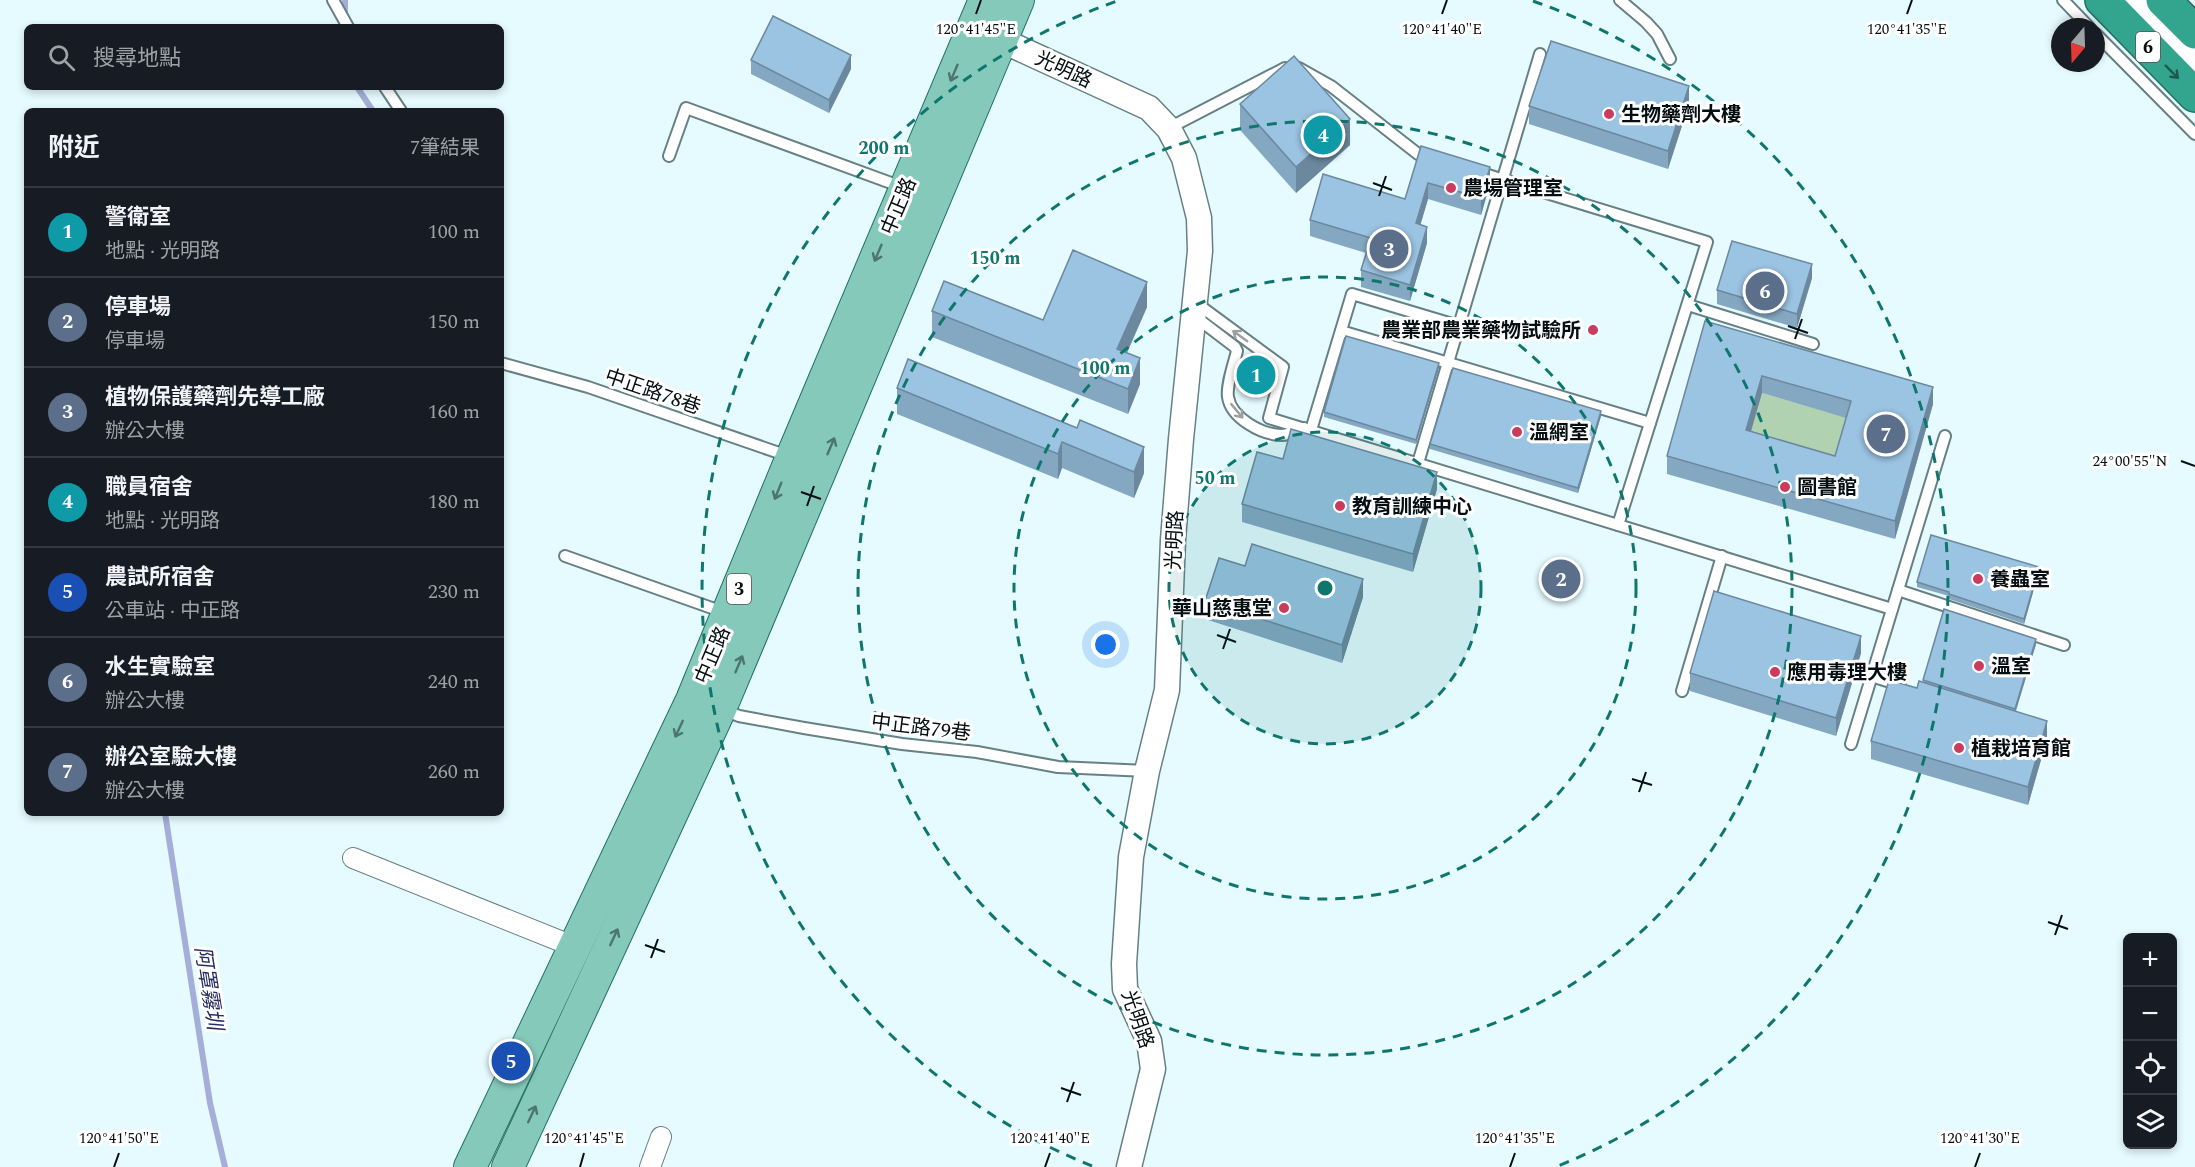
<!DOCTYPE html>
<html lang="zh-TW">
<meta charset="utf-8">
<style>
body{margin:0;font-family:Spectral,"Noto Sans TC",serif;background:#242831;color:#f1f3f6}
.controls{position:absolute;right:18px;bottom:18px;display:grid;overflow:hidden;border-radius:9px;box-shadow:0 3px 9px #0003}
.controls button{width:54px;height:54px;display:grid;place-items:center;padding:0;border:0;border-bottom:2px solid #363941;background:#171b24;color:#f1f3f6;font:30px sans-serif}
.compass{position:absolute;left:2051px;top:18px;width:54px;height:54px;border-radius:50%;background:#171b24;box-shadow:0 3px 9px #0003;rotate:199deg}
.you{position:absolute;left:1106px;top:645px;width:21px;height:21px;margin:-15px;border:4px solid #fff;border-radius:50%;background:#1a73e8;box-shadow:0 0 0 9px #1a73e833}
.badge{display:grid;place-items:center;width:39px;height:39px;border-radius:50%;background:#cb3b5d;color:#fff;font-size:20px;font-weight:700}
.pin{position:absolute;translate:-50% -50%;border:3px solid #fff;box-shadow:0 2px 6px #0006}
.list{margin:0;padding:0;list-style:none}
h2{display:flex;justify-content:space-between;align-items:center;height:78px;margin:0;padding:0 24px;font-size:26px}
h2 small{font-size:20px;font-weight:400;color:#9ea1a6}
.list li{display:grid;grid-template-columns:39px 1fr auto;gap:18px;align-items:center;box-sizing:border-box;height:90px;padding:0 24px;border-top:2px solid #363941}
.list b{display:block;font-size:22px;white-space:nowrap}
.list p{margin:0;font-size:20px;white-space:nowrap;color:#9ea1a6}
.list em{font-size:20px;font-style:normal;color:#9ea1a6}
.icon{flex:none;width:33px;height:33px;fill:none;stroke:currentColor;stroke-width:2;stroke-linecap:round;stroke-linejoin:round}
.map{position:relative;flex:none;width:2195px;height:1167px;overflow:hidden}
.search{position:absolute;background:#171b24;box-shadow:0 3px 9px #0003;left:24px;top:24px;width:480px;height:66px;display:flex;align-items:center;gap:15px;box-sizing:border-box;padding:0 21px;border-radius:9px;color:#9ea1a6;font-size:22px}
.panel{position:absolute;background:#171b24;box-shadow:0 3px 9px #0003;left:24px;top:108px;width:480px;height:708px;border-radius:9px}
.map>svg:first-child{display:block}
.green{fill:#b1d2b0}
.lines{fill:none;stroke-linecap:round;stroke-linejoin:round}
.stream{stroke:#a4aed8;stroke-width:6}
.service-casing{stroke:#678084;stroke-width:14}
.minor-casing{stroke:#678084;stroke-width:22}
.tertiary-casing{stroke:#678084;stroke-width:27}
.primary-casing{stroke:#237062;stroke-width:34}
.motorway-casing{stroke:#237062;stroke-width:36}
.service{stroke:#fff;stroke-width:10}
.minor{stroke:#fff;stroke-width:20}
.tertiary{stroke:#fff;stroke-width:24}
.primary{stroke:#85c9bb;stroke-width:32}
.motorway{stroke:#33a58e;stroke-width:33}
.wall{fill:#85a8c2;fill-rule:evenodd}
.shaded-wall{fill:#6c889e}
.building{fill:#9bc3e2;stroke:#6c889e;stroke-width:1.5;fill-rule:evenodd}
.oneway{stroke:#1c5a4f}
.oneway2{stroke:#4b756e}
.oneway3{stroke:#9b9f9f}
.ticks{fill:none;stroke:#050e10;stroke-width:2}
.ring{fill:none;stroke:#0f766e;stroke-width:3;stroke-dasharray:10 8}
.poi-dot{fill:#cb3b5d;stroke:#fff;stroke-width:2}
.labels{text-anchor:middle;stroke-width:6;stroke-linejoin:round;paint-order:stroke}
.shield{fill:#fff;stroke:#505658;stroke-width:1.5}
.shield-label{font-size:18px;font-weight:bold;fill:#050e10}
.street-label{font-size:20px;fill:#050e10;stroke:#fff}
.poi-label{font-size:20px;font-weight:bold;fill:#050e10;stroke:#fff;text-anchor:start}
.water-label{font-size:21px;font-style:italic;fill:#262e62;stroke:#fff}
.ticks-label{font-size:15px;text-anchor:middle;fill:#050e10;stroke:#fff;stroke-width:6;stroke-linejoin:round;paint-order:stroke}
.centre{fill:#0f766e;stroke:#fff;stroke-width:3}
.ring-label{font-size:18px;text-anchor:middle;font-weight:bold;fill:#0f766e;stroke:#fff;stroke-width:6;stroke-linejoin:round;paint-order:stroke}
</style>
<div class="map">
<svg width="2195" height="1167" viewBox="0 0 2195 1167">
<rect width="100%" height="100%" fill="#e5fbff"/>
<path class="green" d="M1762 393 1851 419 1835 474 1746 448Z"/>
<g class="lines">
<g class="stream">
<path d="M345 17V0"/>
<path d="M357 87 373 111"/>
<path d="M165 813 210 1103 225 1167"/>
</g>
<defs>
<g id="service">
<path d="M333 0 348 27"/>
<path d="M1620 0 1646 22 1657 34 1670 59"/>
<path d="M2063 0 2089 27"/>
<path d="M2096 34 2195 134"/>
<path d="M1299 68 1331 86 1418 154 1432 158"/>
<path d="M385 87 401 111"/>
<path d="M1169 128 1285 68"/>
<path d="M669 156 686 108 902 187"/>
<path d="M1478 172 1707 242 1618 525"/>
<path d="M1196 303 1283 367 1269 418 1892 609"/>
<path d="M1688 305 1813 344"/>
<path d="M1193 315 1235 347 1237 351C1234 363 1226 386 1228 397 1231 418 1262 435 1282 435 1288 435 1297 431 1304 428"/>
<path d="M1341 331 1650 423"/>
<path d="M501 363 588 387 788 456"/>
<path d="M1311 430 1352 294 1459 326"/>
<path d="M1418 463 1540 54"/>
<path d="M565 556 726 613"/>
<path d="M1898 590 2064 645"/>
<path d="M1871 676 1900 685"/>
<path d="M1682 691 1722 556"/>
<path d="M724 710 739 716 804 728 902 744 977 752 1058 767 1147 771"/>
<path d="M1851 744 1945 436"/>
</g>
<g id="minor">
<path d="M353 858 575 947"/>
<path d="M650 1167 661 1137"/>
</g>
<g id="tertiary">
<path d="M2133 0 2195 63"/>
<path d="M985 36 1003 41 1149 108 1169 129 1184 158 1199 218 1200 251 1181 439 1173 540 1167 690 1147 771 1131 857 1124 964 1125 989 1149 1041 1153 1069 1129 1167"/>
</g>
<g id="primary">
<path d="M470 1167 692 700 792 457 985 0"/>
<path d="M508 1167 720 709 1018 0"/>
</g>
<g id="motorway">
<path d="M2102 0 2195 95"/>
<path d="M2163 0 2195 32"/>
</g>
</defs>
<use href="#service" class="service-casing"/>
<use href="#minor" class="minor-casing"/>
<use href="#tertiary" class="tertiary-casing"/>
<use href="#primary" class="primary-casing"/>
<use href="#motorway" class="motorway-casing"/>
<use href="#service" class="service"/>
<use href="#minor" class="minor"/>
<use href="#tertiary" class="tertiary"/>
<use href="#primary" class="primary"/>
<use href="#motorway" class="motorway"/>
</g>
<g class="wall">
<path d="M751 60 851 69 829 113 751 74Z"/>
<path d="M1240 104 1350 145 1296 193 1240 130Z"/>
<path d="M1689 104 1668 169 1529 124V106Z"/>
<path d="M1421 146 1490 184 1481 215 1428 199 1420 225 1427 243 1410 301 1361 287V270L1366 253 1310 236V220L1405 199Z"/>
<path d="M1812 278 1797 328 1717 304V290Z"/>
<path d="M1147 307 1127 353 1140 384 1128 414 932 337V311L1043 320Z"/>
<path d="M1705 321 1933 404 1895 539 1667 474V456ZM1762 393 1846 418 1835 456 1751 432Z"/>
<path d="M1268 365 1260 391 1244 386V381Z"/>
<path d="M1439 368 1416 444 1324 417V412Z"/>
<path d="M897 388 1077 428 1144 473 1134 498 1062 468 1058 479 897 414Z"/>
<path d="M1601 416 1578 493 1430 449V444Z"/>
<path d="M1283 459 1437 489 1413 572 1242 522V504Z"/>
<path d="M1245 566 1363 597 1342 663 1205 619V601Z"/>
<path d="M2039 571 2024 624 1949 599V596L1917 587V582Z"/>
<path d="M2036 644 2016 711 2047 739 2028 805 1871 759V741L1917 688 1923 682V680Z"/>
<path d="M1861 653 1836 736 1690 691V673Z"/>
</g>
<g class="shaded-wall">
<path d="M851 55V69L829 113V100Z"/>
<path d="M1689 86V104L1668 169V151Z"/>
<path d="M1350 119V145L1296 193V167Z"/>
<path d="M1490 167V184L1481 215V198Z"/>
<path d="M1428 183V199L1416 240V223Z"/>
<path d="M1427 227V243L1410 301V285Z"/>
<path d="M1812 264V278L1797 328V314Z"/>
<path d="M1147 282V307L1117 375V349Z"/>
<path d="M1140 358V384L1128 414V389Z"/>
<path d="M1268 360V365L1260 391V386Z"/>
<path d="M1439 363V368L1416 444V440Z"/>
<path d="M1762 376V393L1746 448V430Z"/>
<path d="M1933 387V404L1895 539V521Z"/>
<path d="M1601 411V416L1578 493V488Z"/>
<path d="M1062 442V468L1058 479V454Z"/>
<path d="M1144 447V473L1134 498V472Z"/>
<path d="M1437 472V489L1413 572V554Z"/>
<path d="M2039 567V571L2024 624V619Z"/>
<path d="M1363 579V597L1342 663V645Z"/>
<path d="M1861 636V653L1836 736V718Z"/>
<path d="M2036 639V644L2015 713V709Z"/>
<path d="M2047 721V739L2028 805V787Z"/>
</g>
<g class="building">
<path d="M773 16 851 55 829 100 751 60Z"/>
<path d="M1551 41 1689 86 1668 151 1529 106Z"/>
<path d="M1294 56 1350 119 1296 167 1240 104Z"/>
<path d="M1421 146 1490 167 1481 198 1428 183 1416 223 1427 227 1410 285 1361 270 1371 238 1310 220 1323 174 1405 199Z"/>
<path d="M1732 241 1812 264 1797 314 1717 290Z"/>
<path d="M1073 250 1147 282 1117 349 1140 358 1128 389 932 311 944 281 1043 320Z"/>
<path d="M1705 321 1933 387 1895 521 1667 456ZM1762 376 1851 401 1835 456 1746 430Z"/>
<path d="M1346 336 1439 363 1416 440 1324 412Z"/>
<path d="M1252 355 1268 360 1260 386 1244 381Z"/>
<path d="M908 359 1077 428 1080 420 1144 447 1134 472 1062 442 1058 454 897 388Z"/>
<path d="M1453 368 1601 411 1578 488 1430 444Z"/>
<path d="M1291 429 1437 472 1413 554 1242 504 1257 452 1283 459Z"/>
<path d="M1931 535 2039 567 2024 619 1949 594V592L1917 582Z"/>
<path d="M1252 544 1363 579 1342 645 1205 601 1219 558 1245 566Z"/>
<path d="M1714 591 1861 636 1836 718 1690 673Z"/>
<path d="M1944 609 2036 639 2015 709 1923 680Z"/>
<path d="M1889 680 1917 688 1919 681 2047 721 2028 787 1871 741Z"/>
</g>
<defs><path id="oneway-shaft" d="M-6 0H5M1.5-3L5.5 0L1.5 3" fill="none" stroke-width="1.6" stroke-linecap="round" stroke-linejoin="round" transform="scale(1.5)"/></defs>
<use class="oneway" href="#oneway-shaft" transform="translate(2172 72) rotate(45)"/>
<g class="oneway2">
<use href="#oneway-shaft" transform="translate(954 73) rotate(113)"/>
<use href="#oneway-shaft" transform="translate(878 253) rotate(113)"/>
<use href="#oneway-shaft" transform="translate(831 446) rotate(-67)"/>
<use href="#oneway-shaft" transform="translate(778 491) rotate(112)"/>
<use href="#oneway-shaft" transform="translate(739 664) rotate(-67)"/>
<use href="#oneway-shaft" transform="translate(679 729) rotate(115)"/>
<use href="#oneway-shaft" transform="translate(614 937) rotate(-65)"/>
<use href="#oneway-shaft" transform="translate(532 1114) rotate(-65)"/>
</g>
<g class="oneway3">
<use href="#oneway-shaft" transform="translate(1240 336) rotate(-144)"/>
<use href="#oneway-shaft" transform="translate(1237 411) rotate(50)"/>
</g>
<path class="ticks" d="M976 14 981 0M1442 14 1447 0M1907 14 1912 0M1373 183 1392 190M1379 196 1386 176M1788 326 1808 333M1795 339 1802 319M2181 461 2195 466M801 492 821 499M807 506 814 486M1217 635 1236 642M1223 649 1230 629M1632 779 1652 785M1639 792 1646 772M2048 922 2068 929M2055 935 2062 915M645 945 665 952M651 958 658 939M1061 1088 1081 1095M1067 1102 1074 1082M114 1167 119 1153M580 1167 584 1153M1045 1167 1050 1153M1510 1167 1515 1153M1975 1167 1980 1153"/>
<circle cx="1325" cy="588" r="156" fill="#0f766e" fill-opacity=".12"/>
<g class="ring">
<circle cx="1325" cy="588" r="156"/>
<circle cx="1325" cy="588" r="311"/>
<circle cx="1325" cy="588" r="467"/>
<path d="M1092 1166A623 623 0 0 1 1117 1M1533 1A623 623 0 0 1 1558 1166"/>
</g>
<g class="poi-dot">
<circle cx="1609" cy="114" r="6"/>
<circle cx="1451" cy="188" r="6"/>
<circle cx="1593" cy="330" r="6"/>
<circle cx="1517" cy="432" r="6"/>
<circle cx="1785" cy="487" r="6"/>
<circle cx="1340" cy="506" r="6"/>
<circle cx="1978" cy="579" r="6"/>
<circle cx="1284" cy="608" r="6"/>
<circle cx="1979" cy="666" r="6"/>
<circle cx="1775" cy="672" r="6"/>
<circle cx="1959" cy="748" r="6"/>
</g>
<g class="labels">
<g class="shield">
<rect x="2136" y="32" width="24" height="30" rx="4.5"/>
<rect x="727" y="574" width="24" height="30" rx="4.5"/>
</g>
<g class="shield-label">
<text x="2148" y="53">6</text>
<text x="739" y="595">3</text>
</g>
<g class="street-label">
<text transform="translate(1064 69) rotate(25)" y="7">光明路</text>
<text transform="translate(898 206) rotate(-67)" y="7">中正路</text>
<text transform="translate(653 391) rotate(19)" y="7">中正路78巷</text>
<text transform="translate(1174 540) rotate(-87)" y="7">光明路</text>
<text transform="translate(712 655) rotate(-67)" y="7">中正路</text>
<text transform="translate(921 727) rotate(7)" y="7">中正路79巷</text>
<text transform="translate(1138 1019) rotate(71)" y="7">光明路</text>
</g>
<g class="poi-label">
<text x="1621" y="121">生物藥劑大樓</text>
<text x="1463" y="195">農場管理室</text>
<text x="1581" y="337" text-anchor="end">農業部農業藥物試驗所</text>
<text x="1529" y="439">溫網室</text>
<text x="1797" y="494">圖書館</text>
<text x="1352" y="513">教育訓練中心</text>
<text x="1990" y="586">養蟲室</text>
<text x="1272" y="615" text-anchor="end">華山慈惠堂</text>
<text x="1991" y="673">溫室</text>
<text x="1787" y="679">應用毒理大樓</text>
<text x="1971" y="755">植栽培育館</text>
</g>
<g class="water-label">
<text transform="translate(209 988) rotate(81)" y="7">阿罩霧圳</text>
</g>
</g>
<g class="ticks-label">
<text x="1442" y="34">120°41'40"E</text>
<text x="1907" y="34">120°41'35"E</text>
<text x="976" y="34">120°41'45"E</text>
<text x="2130" y="466">24°00'55"N</text>
<text x="119" y="1143">120°41'50"E</text>
<text x="584" y="1143">120°41'45"E</text>
<text x="1050" y="1143">120°41'40"E</text>
<text x="1515" y="1143">120°41'35"E</text>
<text x="1980" y="1143">120°41'30"E</text>
</g>
<circle cx="1325" cy="588" r="9" class="centre"/>
<g class="ring-label">
<text x="884" y="154">200 m</text>
<text x="995" y="264">150 m</text>
<text x="1105" y="374">100 m</text>
<text x="1215" y="484">50 m</text>
</g>
</svg>
<div class="controls">
<button>+</button>
<button>−</button>
<button><svg class="icon" aria-label="locate" viewBox="0 0 24 24"><circle cx="12" cy="12" r="6"/><path d="M12 2v4M12 18v4M2 12h4M18 12h4"/></svg></button>
<button><svg class="icon" aria-label="layers" viewBox="0 0 24 24"><path d="M12 4l9 5-9 5-9-5zM3 14l9 5 9-5"/></svg></button>
</div>
<svg class="compass" viewBox="-18 -18 36 36"><path d="M0-13l5 13h-10z" fill="#e53935"/><path d="M0 13l5-13h-10z" fill="#9ea1a6"/></svg>
<div class="you"></div>
<div class="pin badge" style="left:1256px;top:375px;background:#0f9aa8">1</div>
<div class="pin badge" style="left:1561px;top:579px;background:#5c6f8a">2</div>
<div class="pin badge" style="left:1389px;top:249px;background:#5c6f8a">3</div>
<div class="pin badge" style="left:1323px;top:135px;background:#0f9aa8">4</div>
<div class="pin badge" style="left:511px;top:1061px;background:#1a4fb4">5</div>
<div class="pin badge" style="left:1765px;top:291px;background:#5c6f8a">6</div>
<div class="pin badge" style="left:1886px;top:434px;background:#5c6f8a">7</div>
<div class="search"><svg class="icon" aria-label="search" viewBox="0 0 24 24"><circle cx="10" cy="10" r="6"/><path d="M15 15l6 6"/></svg>搜尋地點</div>
<section class="panel">
<h2>附近<small>7筆結果</small></h2>
<ul class="list">
<li><span class="badge" style="background:#0f9aa8">1</span><div><b>警衛室</b><p>地點 · 光明路</p></div><em>100 m</em></li>
<li><span class="badge" style="background:#5c6f8a">2</span><div><b>停車場</b><p>停車場</p></div><em>150 m</em></li>
<li><span class="badge" style="background:#5c6f8a">3</span><div><b>植物保護藥劑先導工廠</b><p>辦公大樓</p></div><em>160 m</em></li>
<li><span class="badge" style="background:#0f9aa8">4</span><div><b>職員宿舍</b><p>地點 · 光明路</p></div><em>180 m</em></li>
<li><span class="badge" style="background:#1a4fb4">5</span><div><b>農試所宿舍</b><p>公車站 · 中正路</p></div><em>230 m</em></li>
<li><span class="badge" style="background:#5c6f8a">6</span><div><b>水生實驗室</b><p>辦公大樓</p></div><em>240 m</em></li>
<li><span class="badge" style="background:#5c6f8a">7</span><div><b>辦公室驗大樓</b><p>辦公大樓</p></div><em>260 m</em></li>
</ul>
</section>
</div>
